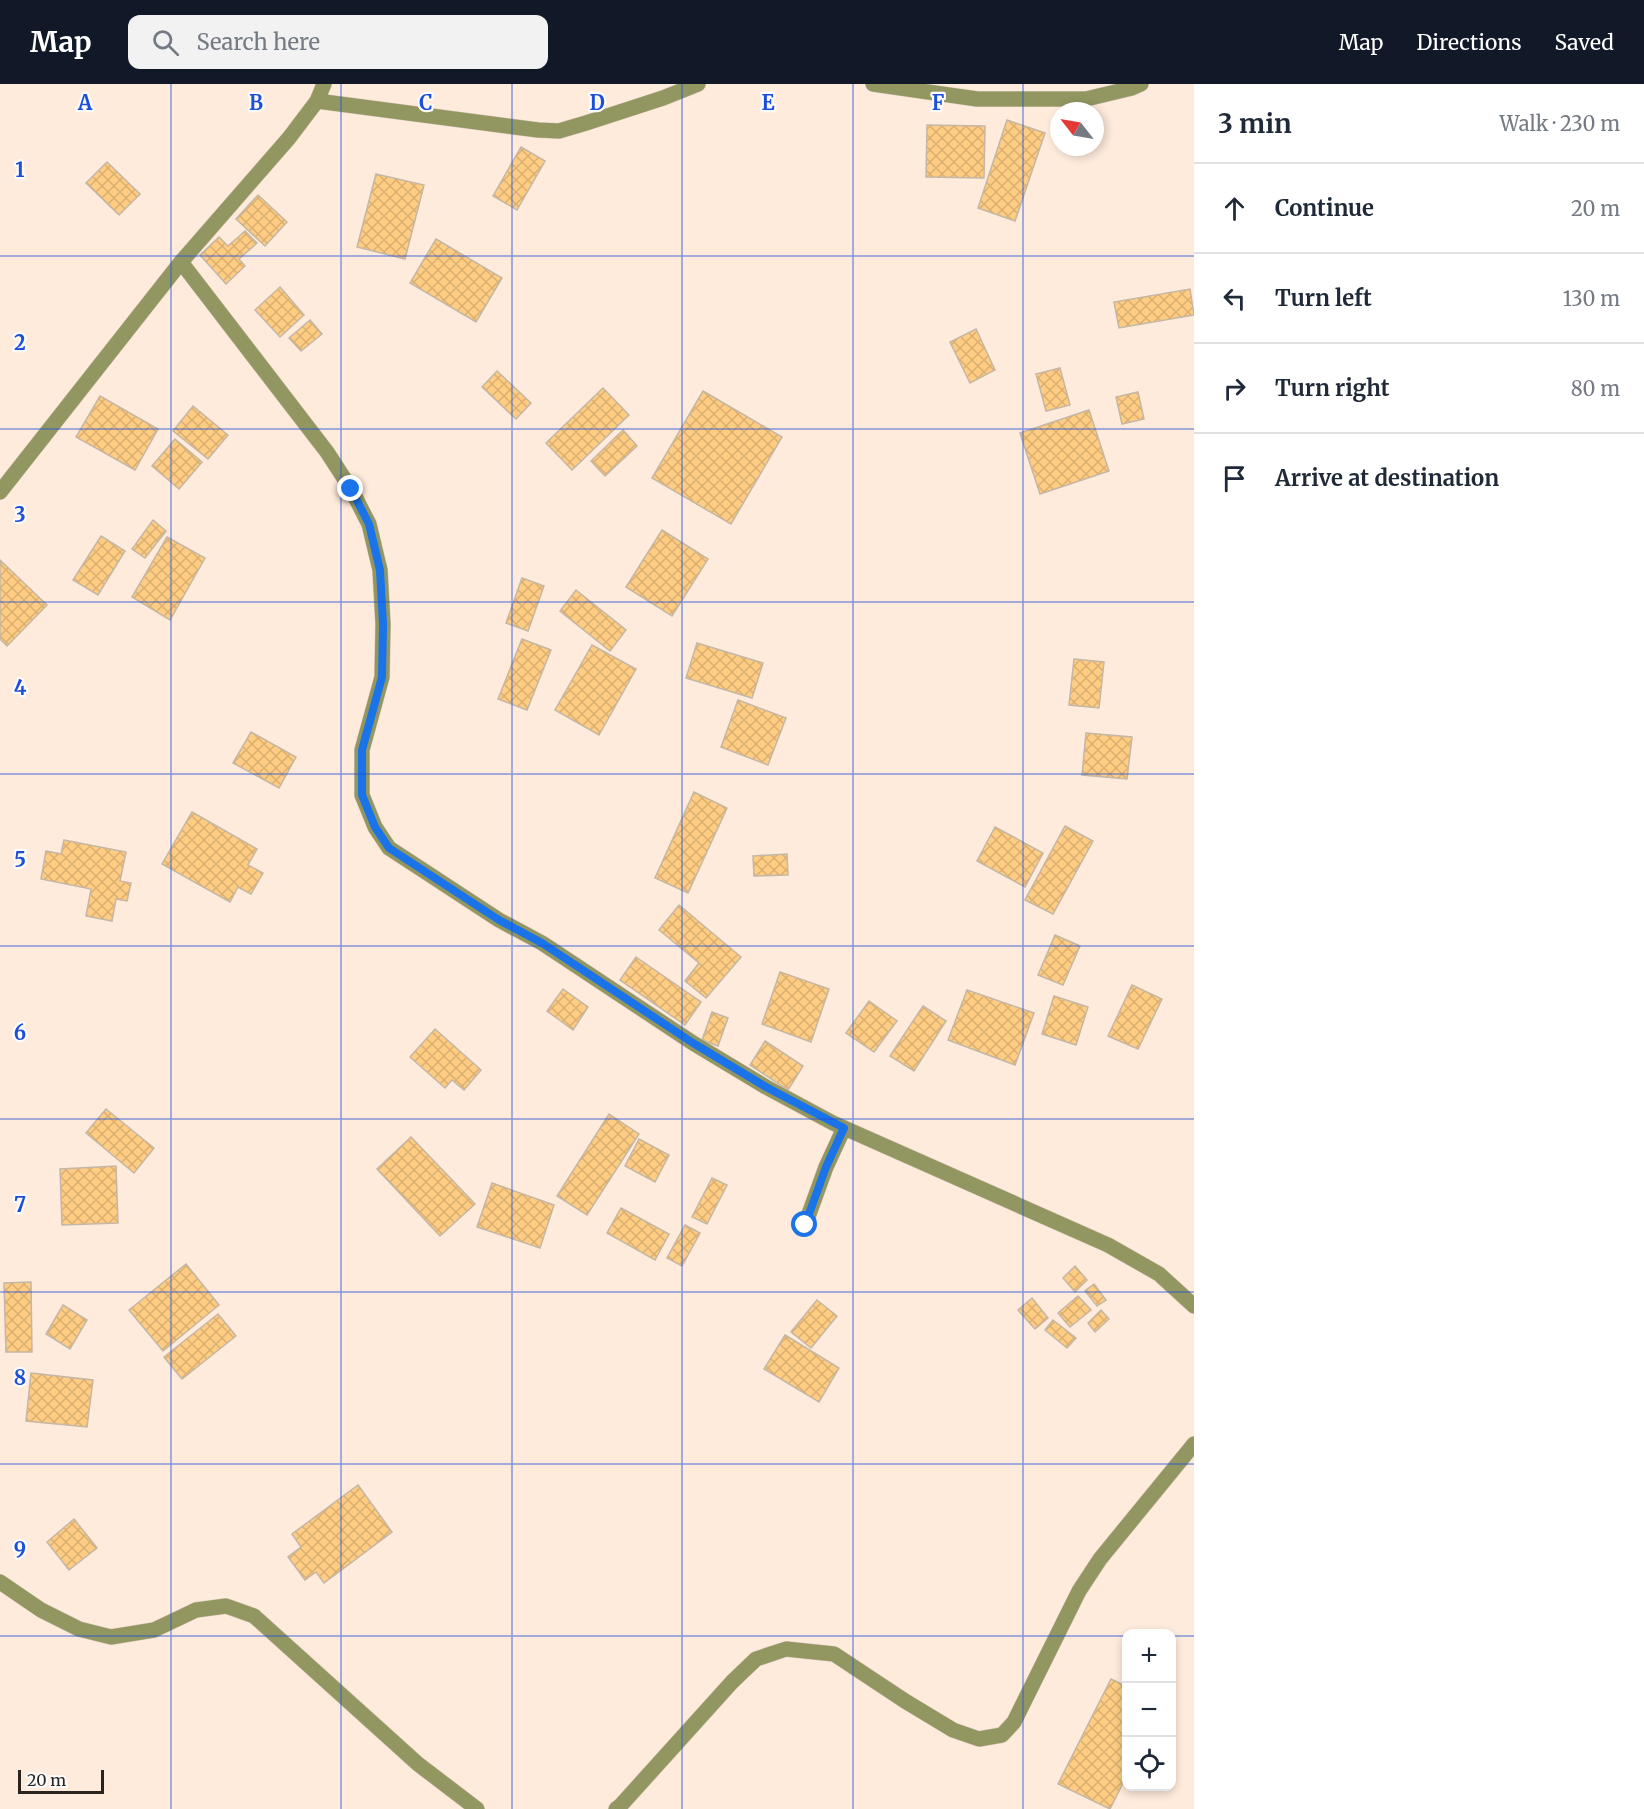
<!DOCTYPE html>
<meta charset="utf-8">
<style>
body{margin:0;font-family:Merriweather,serif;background:#f2f2f3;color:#1f2937}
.controls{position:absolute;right:18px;bottom:18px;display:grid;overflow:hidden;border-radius:12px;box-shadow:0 3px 9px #0003}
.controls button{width:54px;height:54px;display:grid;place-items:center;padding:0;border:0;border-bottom:2px solid #e0e1e3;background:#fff;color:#1f2937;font:30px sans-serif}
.compass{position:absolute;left:1050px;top:18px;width:54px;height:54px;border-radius:50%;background:#fff;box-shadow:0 3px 9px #0003;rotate:301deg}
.scale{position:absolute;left:18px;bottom:15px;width:86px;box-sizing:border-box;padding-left:6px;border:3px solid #2a231e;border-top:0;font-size:16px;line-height:21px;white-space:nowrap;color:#2a231e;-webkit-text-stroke:4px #fcfcfc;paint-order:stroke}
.stop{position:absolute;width:18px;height:18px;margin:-14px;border:4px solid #1a73e8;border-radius:50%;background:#fff}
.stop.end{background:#1a73e8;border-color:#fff;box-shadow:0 2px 6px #0008}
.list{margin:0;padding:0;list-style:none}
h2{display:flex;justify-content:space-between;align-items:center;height:78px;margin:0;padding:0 24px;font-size:26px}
h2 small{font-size:20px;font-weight:400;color:#747a83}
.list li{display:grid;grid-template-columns:39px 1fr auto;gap:18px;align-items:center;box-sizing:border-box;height:90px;padding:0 24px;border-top:2px solid #e0e1e3}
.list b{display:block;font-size:22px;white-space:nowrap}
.list em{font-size:20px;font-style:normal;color:#747a83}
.icon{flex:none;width:33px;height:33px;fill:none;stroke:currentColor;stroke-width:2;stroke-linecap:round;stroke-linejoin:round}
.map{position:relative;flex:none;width:1194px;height:1725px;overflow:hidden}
header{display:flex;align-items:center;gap:36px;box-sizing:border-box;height:84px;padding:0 30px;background:#111827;color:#fff}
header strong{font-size:28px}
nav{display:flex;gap:33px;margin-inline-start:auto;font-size:21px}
.search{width:420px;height:54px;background:#f2f2f3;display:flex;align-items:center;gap:15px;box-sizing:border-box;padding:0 21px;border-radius:12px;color:#747a83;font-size:22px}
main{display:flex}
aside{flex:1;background:#fff}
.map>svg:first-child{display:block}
.building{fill:url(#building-cross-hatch);stroke:#c4b7a5;stroke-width:1.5}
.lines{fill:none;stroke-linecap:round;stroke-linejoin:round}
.minor-casing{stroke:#d9c7ba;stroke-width:16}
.minor{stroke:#929761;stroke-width:15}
.route{stroke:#1a73e8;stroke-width:8}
.grid{fill:none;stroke:#1d4ed8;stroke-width:1.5;stroke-opacity:0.55}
.grid-label{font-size:20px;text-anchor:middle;font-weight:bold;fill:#1d4ed8;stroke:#fcfcfc;stroke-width:4.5;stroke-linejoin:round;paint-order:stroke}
</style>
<header>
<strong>Map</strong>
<div class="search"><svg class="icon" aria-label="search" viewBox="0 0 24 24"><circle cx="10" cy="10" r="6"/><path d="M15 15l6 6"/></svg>Search here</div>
<nav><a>Map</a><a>Directions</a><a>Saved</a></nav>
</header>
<main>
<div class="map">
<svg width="1194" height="1725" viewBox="0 0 1194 1725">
<defs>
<pattern id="building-cross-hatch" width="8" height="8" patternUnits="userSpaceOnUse" patternTransform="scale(1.5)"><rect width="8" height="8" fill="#fecc82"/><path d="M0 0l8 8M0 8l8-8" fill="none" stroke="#daaf70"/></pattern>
</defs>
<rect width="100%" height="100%" fill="#ffebdc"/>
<g class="building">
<path d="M1007 36 1045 49 1015 137 978 124Z"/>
<path d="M927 41 985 42 984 94 926 93Z"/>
<path d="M521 63 545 77 517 126 493 112Z"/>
<path d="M107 78 140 110 119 131 86 99Z"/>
<path d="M376 90 424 101 405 175 357 163Z"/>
<path d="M258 111 287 138 265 162 236 135Z"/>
<path d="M245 147 257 159 239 175 245 182 226 200 200 171 219 153 228 162Z"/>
<path d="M436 155 502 194 476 238 410 199Z"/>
<path d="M280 203 304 231 280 253 255 226Z"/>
<path d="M1190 205 1194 231 1119 244 1114 218Z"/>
<path d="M310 236 322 250 301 267 289 254Z"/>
<path d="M976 245 995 286 970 299 950 258Z"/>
<path d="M1060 284 1070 321 1046 327 1036 290Z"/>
<path d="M497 287 531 319 516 335 482 303Z"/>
<path d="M603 304 629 331 572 386 546 359Z"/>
<path d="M703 307 782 353 731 440 652 394Z"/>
<path d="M1138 308 1144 335 1122 340 1116 313Z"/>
<path d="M100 312 158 345 135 386 76 353Z"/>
<path d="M193 322 228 351 208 375 173 347Z"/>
<path d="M1089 326 1109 387 1040 410 1020 349Z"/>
<path d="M623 346 637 362 605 392 591 377Z"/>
<path d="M175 355 202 378 179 405 152 382Z"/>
<path d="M153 436 166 447 145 474 132 465Z"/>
<path d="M662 446 708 475 672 532 626 503Z"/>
<path d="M101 452 125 467 98 511 73 496Z"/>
<path d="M167 453 205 474 170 536 132 513Z"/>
<path d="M0 476 47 521 7 562 0 555Z"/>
<path d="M522 494 544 502 528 547 506 539Z"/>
<path d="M576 506 626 546 610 567 560 527Z"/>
<path d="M522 555 551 566 527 626 498 615Z"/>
<path d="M697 559 763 579 752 614 686 594Z"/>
<path d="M592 561 636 585 599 651 555 626Z"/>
<path d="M1074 575 1104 578 1099 624 1069 621Z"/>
<path d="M738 616 786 634 768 681 721 663Z"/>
<path d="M251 648 296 673 279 704 233 679Z"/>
<path d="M1086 649 1132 653 1127 695 1082 691Z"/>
<path d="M694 708 727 724 688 809 655 794Z"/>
<path d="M192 728 257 765 248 781 263 789 251 810 238 803 230 818 162 780Z"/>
<path d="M1065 742 1093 757 1053 830 1025 816Z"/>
<path d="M995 743 1043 769 1025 803 977 777Z"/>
<path d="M64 756 126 768 120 797 131 799 127 817 116 815 112 837 86 832 91 805 41 795 46 767 61 770Z"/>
<path d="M787 770 788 791 754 792 753 772Z"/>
<path d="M679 821 741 873 706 914 685 897 699 879 659 846Z"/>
<path d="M1055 851 1080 862 1063 901 1038 891Z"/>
<path d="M636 873 701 918 685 941 620 896Z"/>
<path d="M780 888 829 905 811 958 762 940Z"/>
<path d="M1132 901 1162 915 1138 965 1108 952Z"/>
<path d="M563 905 588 923 573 946 547 927Z"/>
<path d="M967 906 1034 929 1015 981 948 956Z"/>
<path d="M1054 912 1088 923 1076 961 1042 950Z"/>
<path d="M869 917 897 937 874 968 846 949Z"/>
<path d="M923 922 946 937 914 987 890 972Z"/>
<path d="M712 928 728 934 718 962 702 956Z"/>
<path d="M435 945 481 986 464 1006 452 996 445 1004 410 973Z"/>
<path d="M765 957 803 982 788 1006 750 981Z"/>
<path d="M106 1025 154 1064 134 1089 86 1049Z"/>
<path d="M609 1030 639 1050 587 1131 557 1112Z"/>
<path d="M411 1053 475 1120 440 1152 377 1085Z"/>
<path d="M639 1055 669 1071 655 1098 625 1082Z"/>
<path d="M116 1082 118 1139 62 1141 60 1085Z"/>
<path d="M712 1094 727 1101 707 1140 692 1133Z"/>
<path d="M492 1099 554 1121 540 1164 477 1143Z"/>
<path d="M621 1124 669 1150 655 1176 607 1149Z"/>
<path d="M685 1141 700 1149 682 1182 667 1174Z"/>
<path d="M186 1180 219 1221 163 1267 129 1226Z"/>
<path d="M1075 1182 1087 1196 1075 1208 1063 1194Z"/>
<path d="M31 1198 32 1268H6L4 1199Z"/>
<path d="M1094 1200 1106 1216 1097 1222 1085 1207Z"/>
<path d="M1078 1212 1091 1226 1070 1243 1058 1229Z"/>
<path d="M1032 1214 1048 1234 1035 1245 1018 1226Z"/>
<path d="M817 1216 837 1232 811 1264 791 1248Z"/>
<path d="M63 1221 87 1236 70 1265 46 1250Z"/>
<path d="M1101 1226 1109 1235 1095 1248 1088 1239Z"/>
<path d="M218 1230 236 1252 182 1295 164 1273Z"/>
<path d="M1053 1236 1076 1254 1067 1264 1045 1246Z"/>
<path d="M785 1251 839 1284 819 1318 764 1285Z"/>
<path d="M31 1289 93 1296 87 1343 26 1337Z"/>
<path d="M358 1401 392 1448 324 1499 316 1488 305 1496 288 1473 301 1463 292 1450Z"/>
<path d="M74 1435 97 1464 69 1486 47 1458Z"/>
<path d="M1111 1595 1126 1602V1693L1110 1725 1058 1700Z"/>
</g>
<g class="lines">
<defs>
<g id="minor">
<path d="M873 0 977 15H1086L1132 4 1141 0"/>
<path d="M317 17 538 46 559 47 586 39 663 14 698 0"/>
<path d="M181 178 327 368 351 405 369 440 380 486 383 540 382 593 362 666V711L375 743 389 764 499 836 542 859 693 959 766 1003 833 1039 1108 1161 1159 1190 1194 1222"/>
<path d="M0 408 181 178 289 54 317 17 324 0"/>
<path d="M805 1141 826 1083 844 1044"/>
<path d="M0 1498 41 1526 79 1545 111 1553 154 1546 196 1526 226 1522 254 1532 418 1680 477 1725"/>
<path d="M616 1725 621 1721 732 1598 756 1575 786 1565 834 1570 905 1617 953 1646 979 1655 1002 1651 1014 1638 1079 1507 1100 1475 1194 1360"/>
</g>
</defs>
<use href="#minor" class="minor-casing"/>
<use href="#minor" class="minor"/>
</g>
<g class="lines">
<path class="route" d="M351 405 369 440 380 486 383 540 382 593 362 666V711L375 743 389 764 499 836 542 859 693 959 766 1003 844 1044 826 1083 805 1141"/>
</g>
<path class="grid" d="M171 0V1725M341 0V1725M512 0V1725M682 0V1725M853 0V1725M1023 0V1725M0 172H1194M0 345H1194M0 518H1194M0 690H1194M0 862H1194M0 1035H1194M0 1208H1194M0 1380H1194M0 1552H1126M1172 1552H1194"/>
<g class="grid-label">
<text x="85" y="26">A</text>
<text x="256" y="26">B</text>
<text x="426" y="26">C</text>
<text x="597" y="26">D</text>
<text x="768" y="26">E</text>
<text x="938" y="26">F</text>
<text x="20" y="93">1</text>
<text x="20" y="266">2</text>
<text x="20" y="438">3</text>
<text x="20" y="611">4</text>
<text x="20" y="783">5</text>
<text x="20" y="956">6</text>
<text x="20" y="1128">7</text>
<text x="20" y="1301">8</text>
<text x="20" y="1473">9</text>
</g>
</svg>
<div class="controls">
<button>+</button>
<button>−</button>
<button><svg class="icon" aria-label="locate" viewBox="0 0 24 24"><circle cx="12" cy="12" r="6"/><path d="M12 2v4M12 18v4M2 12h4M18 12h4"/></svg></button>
</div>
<svg class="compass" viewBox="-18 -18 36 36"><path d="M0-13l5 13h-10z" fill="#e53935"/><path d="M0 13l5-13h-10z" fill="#747a83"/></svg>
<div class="scale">20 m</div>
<div class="stop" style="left:805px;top:1141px"></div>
<div class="stop end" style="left:351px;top:405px"></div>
</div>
<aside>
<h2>3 min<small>Walk · 230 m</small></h2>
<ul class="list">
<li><svg class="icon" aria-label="ahead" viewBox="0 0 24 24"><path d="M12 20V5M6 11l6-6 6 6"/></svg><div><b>Continue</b></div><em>20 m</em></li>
<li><svg class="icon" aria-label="left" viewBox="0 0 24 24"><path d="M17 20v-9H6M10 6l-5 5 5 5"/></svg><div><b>Turn left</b></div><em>130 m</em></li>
<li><svg class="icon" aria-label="right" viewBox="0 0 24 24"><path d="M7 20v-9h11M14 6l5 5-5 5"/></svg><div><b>Turn right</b></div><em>80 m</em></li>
<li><svg class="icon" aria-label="arrive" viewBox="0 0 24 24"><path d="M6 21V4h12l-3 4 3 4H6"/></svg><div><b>Arrive at destination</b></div></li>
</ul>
</aside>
</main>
